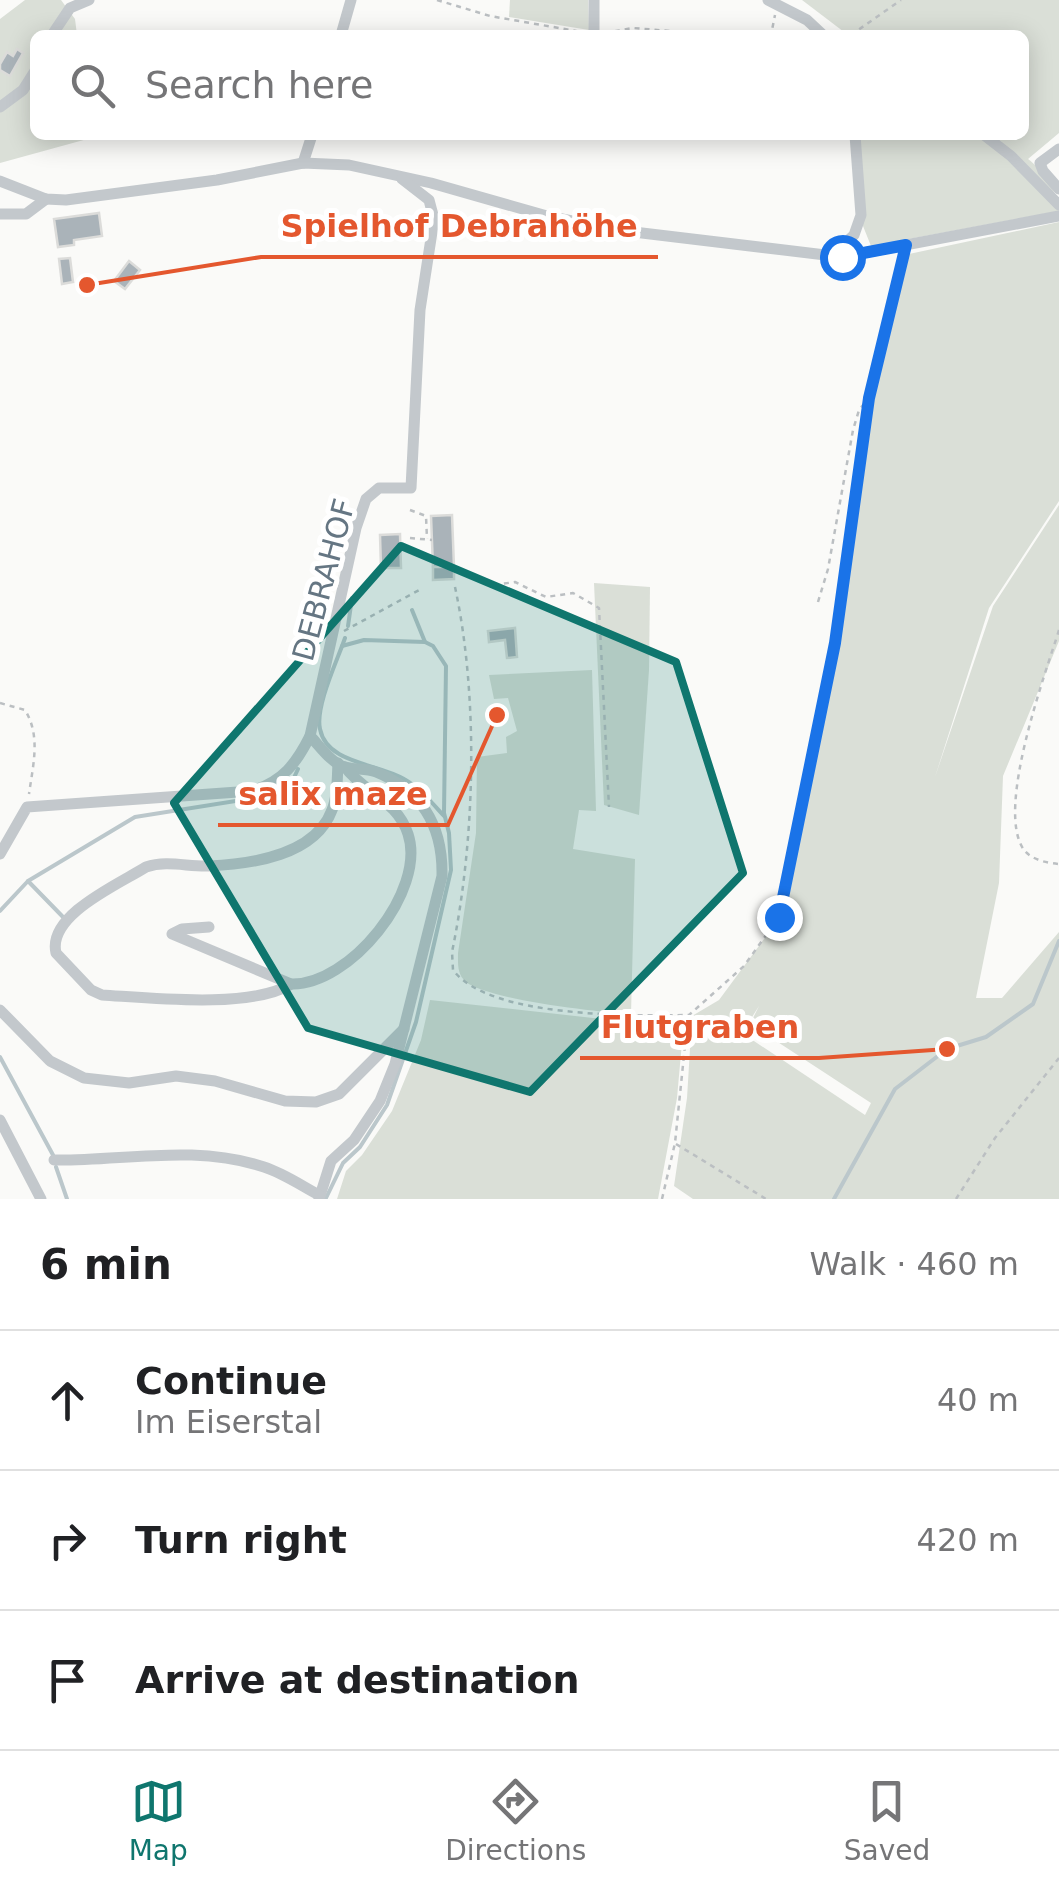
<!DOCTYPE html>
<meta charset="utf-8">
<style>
body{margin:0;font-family:"DejaVu Sans",sans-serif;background:#f2f2f2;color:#202124}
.stop{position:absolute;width:30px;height:30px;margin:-22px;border:8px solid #1a73e8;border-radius:50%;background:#fff}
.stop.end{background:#1a73e8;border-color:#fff;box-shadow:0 2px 10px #0008}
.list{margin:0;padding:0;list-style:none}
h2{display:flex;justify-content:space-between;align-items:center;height:130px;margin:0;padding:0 40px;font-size:42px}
h2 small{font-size:32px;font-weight:400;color:#757577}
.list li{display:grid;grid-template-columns:65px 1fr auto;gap:30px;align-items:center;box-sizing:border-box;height:140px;padding:0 40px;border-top:2px solid #e0e0e0}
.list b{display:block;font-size:38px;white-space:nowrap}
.list p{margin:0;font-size:32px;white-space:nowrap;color:#757577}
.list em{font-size:32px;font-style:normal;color:#757577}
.icon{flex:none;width:55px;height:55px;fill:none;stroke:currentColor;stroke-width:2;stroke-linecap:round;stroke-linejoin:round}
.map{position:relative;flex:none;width:1059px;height:1199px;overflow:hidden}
.search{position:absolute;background:#fff;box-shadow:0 5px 25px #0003;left:30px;right:30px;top:30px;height:110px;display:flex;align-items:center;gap:25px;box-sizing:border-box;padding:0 35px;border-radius:15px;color:#757577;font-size:38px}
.sheet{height:550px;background:#fff}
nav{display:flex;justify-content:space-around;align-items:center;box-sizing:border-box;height:140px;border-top:2px solid #e0e0e0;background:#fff;font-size:28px;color:#757577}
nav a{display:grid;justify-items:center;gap:5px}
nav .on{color:#0f766e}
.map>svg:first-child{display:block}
.green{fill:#dadfd7;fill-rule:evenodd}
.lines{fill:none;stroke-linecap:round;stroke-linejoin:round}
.stream{stroke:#bbc7cb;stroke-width:4}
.building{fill:#aab3b9;stroke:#dcdcda;stroke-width:2.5}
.path{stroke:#bbbfc2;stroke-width:2.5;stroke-dasharray:5 5;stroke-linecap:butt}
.minor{stroke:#c3c8cc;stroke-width:11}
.route{stroke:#1a73e8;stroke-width:12}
.marked{fill:#0f766e;fill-opacity:0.2;stroke:#0f766e;stroke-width:8;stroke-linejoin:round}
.labels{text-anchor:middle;stroke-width:10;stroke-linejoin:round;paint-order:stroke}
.street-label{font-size:30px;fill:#657683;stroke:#fff}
.leader{fill:none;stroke:#e4572e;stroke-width:4}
.callout-dot{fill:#e4572e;stroke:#fff;stroke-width:4}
.callout-label{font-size:32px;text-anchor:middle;font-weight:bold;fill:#e4572e;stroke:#fff;stroke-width:10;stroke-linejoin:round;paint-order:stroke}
</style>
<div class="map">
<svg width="1059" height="1199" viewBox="0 0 1059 1199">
<rect width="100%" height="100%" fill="#fafaf8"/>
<g class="green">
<path d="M25 0H61L75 19 77 35H35V135H90L91 138 0 163V19Z"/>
<path d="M510 0H588L589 30 509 17Z"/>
<path d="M802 0H1059V133L1028 159C1042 169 1059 194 1059 211L871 246 863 226 858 135H1024V35H848Z"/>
<path d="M1059 222V501L989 608 935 777 993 606 1059 505V641L1003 776 999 883 976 998H1002L1059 932V1199H693L674 1186 687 1098 692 1016 719 1000 781 916 838 642 871 397 909 254ZM759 1006 750 1024 871 1103 865 1115 742 1033Z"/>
<path d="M594 583 650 587 649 670 639 815 604 805Z"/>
<path d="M592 670 596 811 579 810 573 849 635 859 631 1014C598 1012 490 1000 466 982 457 974 458 964 458 953L476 833 477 757 507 753 506 737 517 731 508 698 494 699 489 675Z"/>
<path d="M430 1000 593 1018 684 1020 677 1098 658 1199H337L346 1171 362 1155 392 1111 421 1040Z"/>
</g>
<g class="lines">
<g class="stream">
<path d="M348 626 352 598"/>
<path d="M345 638C338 659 315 706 320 729 327 764 377 763 404 779 420 788 432 803 444 816"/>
<path d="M342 646 364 640 425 642"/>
<path d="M28 881 63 917"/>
<path d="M0 911 28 881 135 817 274 795 292 782 298 769"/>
<path d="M0 1057 53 1155"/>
<path d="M56 1167 67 1199"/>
<path d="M326 1198 343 1163 360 1147 387 1105 416 1022 451 870 449 833 444 813 446 666 433 646 425 642 412 610"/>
<path d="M834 1199 895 1089 947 1049 986 1037 1033 1004 1059 941"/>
</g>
</g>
<g class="building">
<path d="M17 49 23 53 10 76 0 70V64L7 52 13 56Z"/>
<path d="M99 213 102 236 74 240V245L58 247 54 219Z"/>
<path d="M70 258 73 282 62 284 59 259Z"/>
<path d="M129 261 140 270 125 289 114 281Z"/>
<path d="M452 515 454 567H433L431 516Z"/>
<path d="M400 534 401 568H381L380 535Z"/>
<path d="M433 567H454V579L433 580Z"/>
<path d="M515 628 517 657 507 658 505 640 489 642 488 631Z"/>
</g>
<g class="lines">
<g class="path">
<path d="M437 0 490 16 582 32"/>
<path d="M605 33 633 28 718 35"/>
<path d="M766 35 772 30 775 15"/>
<path d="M851 35 901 0"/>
<path d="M410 510 426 516 427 539"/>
<path d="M410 538 432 540"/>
<path d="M494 585 515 582 546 597 573 593 599 608 609 807"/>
<path d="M455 587C479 699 475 841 452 952L453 970C489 1018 632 1016 689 1015L744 966 779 917 835 643 869 398 903 256"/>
<path d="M818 602 828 569 853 430 859 410 868 399"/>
<path d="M1059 630C1045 675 995 810 1024 850 1032 860 1047 863 1059 864"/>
<path d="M344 631 421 589"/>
<path d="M0 703 25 710C41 736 33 765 29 794"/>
<path d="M676 1144 766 1199"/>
<path d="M662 1199 675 1143 688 1016"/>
<path d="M956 1199 995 1138 1059 1058"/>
</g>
<g class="minor">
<path d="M594 0V34"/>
<path d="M768 0 807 20 823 35"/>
<path d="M52 35 70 8 89 0"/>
<path d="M341 35 351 0"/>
<path d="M0 107 23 90 35 71"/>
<path d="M984 135 1011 156 1059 205"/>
<path d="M1059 149 1040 163 1043 171 1059 189"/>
<path d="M303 163 312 135"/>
<path d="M0 181 46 199 66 200 217 180 303 163 349 165 431 183 547 216 617 230 842 257 1059 216"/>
<path d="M0 214H26L46 199"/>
<path d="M830 257 854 235 861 215 855 135"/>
<path d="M310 736C319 745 332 764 345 767 355 770 366 768 376 772 423 791 443 827 442 876L395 1064 380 1101 354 1140 331 1161 319 1199"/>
<path d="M0 854 27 807 252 791C283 781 296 764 310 736L356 528 366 499 379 488H411L420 310 434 219 429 200 402 179"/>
<path d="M209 927 182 929 172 934 291 984C349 986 427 891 408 834 397 800 364 793 345 767"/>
<path d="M291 984C251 1009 151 998 102 995L91 990 56 953C47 915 119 884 146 867 167 860 188 867 209 866 251 864 315 856 332 810 338 796 337 779 338 763"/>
<path d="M0 1010 50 1061 84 1078 129 1083 176 1076 215 1081 285 1101 316 1102 339 1094 404 1029"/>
<path d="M0 1120 41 1199"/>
<path d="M54 1160C124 1161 194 1144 264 1167 283 1173 302 1186 319 1195"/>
</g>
</g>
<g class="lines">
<path class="route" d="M779 917 835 643 869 398 906 245 842 257"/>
</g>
<path class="marked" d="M401 546 676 662 743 873 530 1092 308 1028 174 803Z"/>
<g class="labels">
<g class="street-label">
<text transform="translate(324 580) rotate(-75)" y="10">DEBRAHOF</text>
</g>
</g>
<path class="leader" d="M87 285L261 257H658M497 715L448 825H218M947 1049L819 1058H580"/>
<g class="callout-dot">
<circle cx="87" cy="285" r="10"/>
<circle cx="497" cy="715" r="10"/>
<circle cx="947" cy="1049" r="10"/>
</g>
<g class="callout-label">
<text x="459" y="237">Spielhof Debrahöhe</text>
<text x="333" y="805">salix maze</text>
<text x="700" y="1038">Flutgraben</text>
</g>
</svg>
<div class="stop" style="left:842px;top:257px"></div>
<div class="stop end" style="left:779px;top:917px"></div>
<div class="search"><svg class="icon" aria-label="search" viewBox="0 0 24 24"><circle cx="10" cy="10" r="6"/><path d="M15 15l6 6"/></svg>Search here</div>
</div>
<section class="sheet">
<h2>6 min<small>Walk · 460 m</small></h2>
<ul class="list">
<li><svg class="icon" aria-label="ahead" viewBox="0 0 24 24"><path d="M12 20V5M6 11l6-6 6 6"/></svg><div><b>Continue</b><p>Im Eiserstal</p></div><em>40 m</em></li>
<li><svg class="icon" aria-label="right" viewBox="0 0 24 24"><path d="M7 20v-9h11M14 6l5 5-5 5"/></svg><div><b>Turn right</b></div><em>420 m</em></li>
<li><svg class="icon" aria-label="arrive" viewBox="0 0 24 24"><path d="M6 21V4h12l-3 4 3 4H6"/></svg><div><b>Arrive at destination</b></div></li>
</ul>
</section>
<nav>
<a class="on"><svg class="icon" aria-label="map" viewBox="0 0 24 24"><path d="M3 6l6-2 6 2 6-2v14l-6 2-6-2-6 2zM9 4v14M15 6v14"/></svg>Map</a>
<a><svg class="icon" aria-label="directions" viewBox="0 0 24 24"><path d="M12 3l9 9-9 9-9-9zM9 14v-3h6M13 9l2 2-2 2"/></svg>Directions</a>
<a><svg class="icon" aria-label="saved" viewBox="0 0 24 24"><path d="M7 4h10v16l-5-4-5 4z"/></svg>Saved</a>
</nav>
